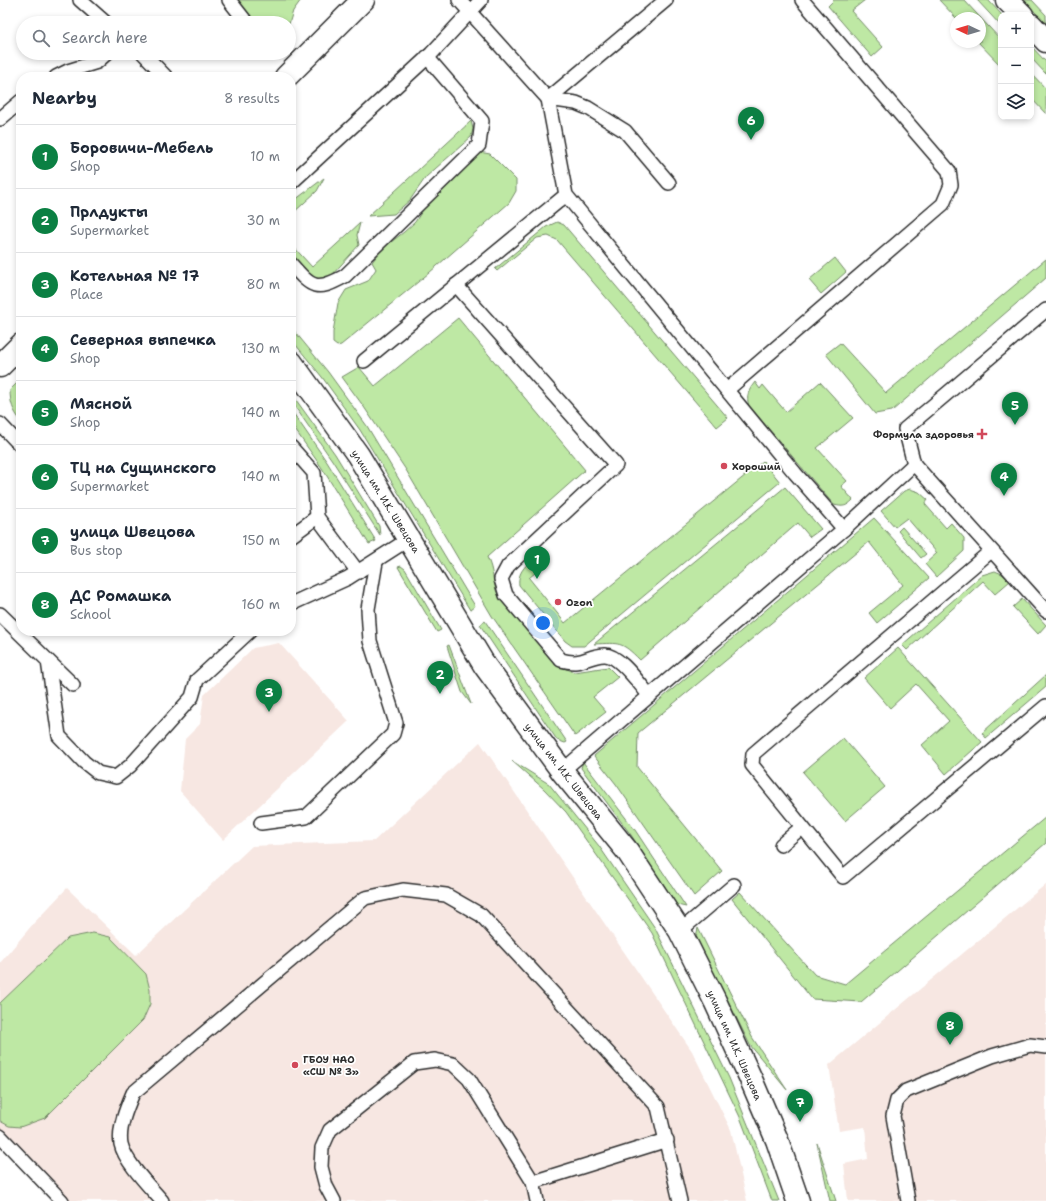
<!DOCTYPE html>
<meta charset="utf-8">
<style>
body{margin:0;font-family:"Shantell Sans",sans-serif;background:#f2f2f3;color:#1f2937}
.controls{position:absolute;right:12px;top:12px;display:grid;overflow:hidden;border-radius:8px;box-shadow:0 2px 6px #0003}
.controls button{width:36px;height:36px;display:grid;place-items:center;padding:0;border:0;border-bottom:1px solid #e0e1e3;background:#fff;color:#1f2937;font:20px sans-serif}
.compass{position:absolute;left:950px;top:12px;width:36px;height:36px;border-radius:50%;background:#fff;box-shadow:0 2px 6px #0003;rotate:274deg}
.you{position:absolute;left:543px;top:623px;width:14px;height:14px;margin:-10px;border:3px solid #fff;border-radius:50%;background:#1a73e8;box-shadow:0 0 0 6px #1a73e833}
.badge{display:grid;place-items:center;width:26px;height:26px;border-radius:50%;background:#0b8043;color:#fff;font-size:13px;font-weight:700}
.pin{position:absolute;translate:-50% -33px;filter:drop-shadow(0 1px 2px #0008)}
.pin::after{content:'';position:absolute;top:21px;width:14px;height:12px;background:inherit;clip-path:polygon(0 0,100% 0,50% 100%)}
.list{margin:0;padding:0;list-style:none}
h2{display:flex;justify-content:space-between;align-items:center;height:52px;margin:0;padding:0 16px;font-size:17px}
h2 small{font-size:13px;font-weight:400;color:#747a83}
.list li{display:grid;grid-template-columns:26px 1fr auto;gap:12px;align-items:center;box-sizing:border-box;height:64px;padding:0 16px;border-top:1px solid #e0e1e3}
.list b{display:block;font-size:15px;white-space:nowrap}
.list p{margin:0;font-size:13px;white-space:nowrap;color:#747a83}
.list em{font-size:13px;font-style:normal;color:#747a83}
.icon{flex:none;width:22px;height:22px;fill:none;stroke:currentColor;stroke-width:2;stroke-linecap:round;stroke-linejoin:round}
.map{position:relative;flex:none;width:1046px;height:1201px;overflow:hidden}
.search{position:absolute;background:#fff;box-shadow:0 2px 6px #0003;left:16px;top:16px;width:280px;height:44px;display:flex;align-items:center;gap:10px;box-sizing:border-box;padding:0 14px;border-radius:22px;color:#747a83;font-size:15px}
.panel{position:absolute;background:#fff;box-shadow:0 2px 6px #0003;left:16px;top:72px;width:280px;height:564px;border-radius:16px}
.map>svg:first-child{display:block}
.built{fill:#f7e7e2}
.green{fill:#bee8a4;stroke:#748a68}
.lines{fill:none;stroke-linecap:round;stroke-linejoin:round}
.service-casing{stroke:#2b2b2b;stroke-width:16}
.tertiary-casing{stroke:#2b2b2b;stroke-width:25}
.secondary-casing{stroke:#2b2b2b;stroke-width:25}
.service{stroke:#fff;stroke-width:13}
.tertiary{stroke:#fff;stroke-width:22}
.secondary{stroke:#fff;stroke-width:22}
.poi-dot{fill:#d1495b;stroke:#fff;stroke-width:1.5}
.labels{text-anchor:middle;stroke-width:3.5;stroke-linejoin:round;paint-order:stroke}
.poi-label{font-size:10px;font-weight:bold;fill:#2b2b2b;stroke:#fff;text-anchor:start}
.street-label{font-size:10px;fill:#2b2b2b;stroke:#fff}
</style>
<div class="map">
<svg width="1046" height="1201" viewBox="0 0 1046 1201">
<rect width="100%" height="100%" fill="#fff"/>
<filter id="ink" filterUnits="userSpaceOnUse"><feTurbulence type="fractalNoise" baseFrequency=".025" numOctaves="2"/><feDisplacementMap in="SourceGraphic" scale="8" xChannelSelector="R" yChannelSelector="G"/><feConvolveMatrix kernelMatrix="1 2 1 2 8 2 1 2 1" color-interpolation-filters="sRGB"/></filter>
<g filter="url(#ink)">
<g class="built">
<path d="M279 643 349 721 223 840 180 791 185 739 200 724 204 695 253 648Z"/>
<path d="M480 742 692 1051 731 1130 747 1201H66L0 1130V963L33 924 67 888 136 955 252 846 374 841Z"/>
<path d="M1046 884V1201H848L844 1164 868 1159 865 1127 839 1131 829 1065Z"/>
</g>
<g class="green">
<path d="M233 0H301L293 11 289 24 252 23Z"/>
<path d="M834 0H865L851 11 883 47 872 57 828 6Z"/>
<path d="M939 0H964L1001 40V66L978 42H980V18H956Z"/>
<path d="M977 0H988L1002 15 1001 26Z"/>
<path d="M1024 0H1032L1046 15V24Z"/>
<path d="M1031 46 1046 62V74L1031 58Z"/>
<path d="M1031 73 1046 89V114L1031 98Z"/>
<path d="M471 121 473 129 471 137 426 177 410 200 394 214 368 216Z"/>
<path d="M479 152 490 154 516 180V191L509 203 429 273 341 345 337 346 333 343V332L338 303 346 290 368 281 376 269 372 262 382 249 404 232 415 222 431 197Z"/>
<path d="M324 178 317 191 291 215V203Z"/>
<path d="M557 222 564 225 728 418 717 427 557 240 548 236 537 238 497 271 495 269 546 227Z"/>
<path d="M360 223 357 235 359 245 332 275 320 282 302 270 291 257V244L312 267Z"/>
<path d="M835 258 846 272 821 294 809 280Z"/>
<path d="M1046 259V278L892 411 875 414 826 354 840 343 886 393Z"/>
<path d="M458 318 585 470 487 557C494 571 492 582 498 595L555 664 574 672 608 667 618 677 593 697 606 712 575 736 492 616 406 470 364 407 342 377 359 367 375 386Z"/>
<path d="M291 327 328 372 367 426 475 606 470 610 360 430 322 377 291 339Z"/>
<path d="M21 379V421C13 411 10 403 10 390Z"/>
<path d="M755 382 760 389 763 385 786 412 820 382 853 418 817 448 847 481 841 486 853 500C846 507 843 507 834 505L749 406C746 396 748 391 755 382Z"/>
<path d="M291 393 335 454 379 526 380 535 332 460 291 401Z"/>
<path d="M291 410 327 462 376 541 369 544 322 468 291 424Z"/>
<path d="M763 461 780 482 584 646H572L565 641 519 585C517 570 529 563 540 553L548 562 529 578 565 623Z"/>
<path d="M785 487 821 529 810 537 798 523 640 660C621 641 620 643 594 644Z"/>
<path d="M910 489 919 492 928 500 925 504 946 528 951 523 964 538V551L936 577 925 564 937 553 907 518 895 527 881 511 904 491Z"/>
<path d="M874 518 929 578 877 623 869 613 903 585 869 542 638 733 637 767 722 871 694 896 616 784 594 756Z"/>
<path d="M902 527 926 554 921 558 898 531Z"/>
<path d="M401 566 405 569 441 630 437 632 398 567Z"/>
<path d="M995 571 1002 574 1010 581 995 594 983 581 907 650 902 645 982 575Z"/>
<path d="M1022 599 1046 625 1038 634 1013 607Z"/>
<path d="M485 621 567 742 565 743 557 740 480 625Z"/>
<path d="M449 645 471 704 462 692 447 646Z"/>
<path d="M898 648 982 742 946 774 922 745 949 721 916 684 890 708 864 678Z"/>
<path d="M1046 675V687L986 738 982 733Z"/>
<path d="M843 738 885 787 845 821 803 772Z"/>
<path d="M512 761 549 784 599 846 655 928 729 1078 779 1201H772L740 1117 652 933 566 812 544 789Z"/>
<path d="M583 762 635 830 686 907 677 905 631 835 581 768Z"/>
<path d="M1046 817V843L861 1002 812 999 732 899 740 892 815 975 845 984Z"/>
<path d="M698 928 752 1037 787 1090 750 1045 696 937Z"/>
<path d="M93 933 110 937 146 974 150 990V1004L143 1020 45 1118 20 1127 9 1126 0 1121V1003L68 938Z"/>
<path d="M817 1143 836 1201H830Z"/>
</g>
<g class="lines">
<defs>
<g id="service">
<path d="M80 0 106 23"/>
<path d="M229 0 247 23"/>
<path d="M459 0 548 99 666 0"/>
<path d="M143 53 166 77"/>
<path d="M56 77 68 71 97 62 107 53"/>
<path d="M0 119 21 101"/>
<path d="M291 183 431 54 481 0"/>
<path d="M669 183 625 131 588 108 576 103 548 99 566 195 795 473 844 529 914 464"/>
<path d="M291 264C312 288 316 292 345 276L479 145 482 121 427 57"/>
<path d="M456 285 616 465 508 566 501 579 506 595 561 660C583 666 586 656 604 655 619 654 640 685 650 696"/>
<path d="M1046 310 905 429 914 464 1046 611"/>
<path d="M364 361 566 195"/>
<path d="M727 390 943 204 951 185 949 171 802 0"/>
<path d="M0 424 21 446"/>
<path d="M291 447 314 473 317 517"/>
<path d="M291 536 317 517 358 572"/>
<path d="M991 551 753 754 752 765 843 877 1046 706"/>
<path d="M291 604 348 578 409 539"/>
<path d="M0 614 73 685"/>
<path d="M48 661 59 736 84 762 98 773 116 777 130 766 192 697 197 680 250 631"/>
<path d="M562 771 844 529"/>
<path d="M261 823 306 817 393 734 396 723 370 641 368 609 376 562"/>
<path d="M781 845 802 827"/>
<path d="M680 931 734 885"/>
<path d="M0 1136 62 1201"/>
<path d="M533 1182 667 1140"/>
<path d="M162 1201C150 1187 125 1162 121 1144 118 1128 127 1107 133 1093L365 898 403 890 446 895 481 915 658 1107 680 1201"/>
<path d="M334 1201 326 1186 321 1167 322 1148 330 1130 414 1063 435 1060 453 1064 469 1079 533 1182 537 1201"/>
<path d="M908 1201 893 1116 897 1100 906 1091 992 1056 1030 1045 1046 1047"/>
</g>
<g id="tertiary">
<path d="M1007 0 1022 15"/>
<path d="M1031 25 1046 41"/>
<path d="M291 362 358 455 485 666 562 771 628 852 680 931 715 1001 750 1077 777 1140 798 1201"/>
</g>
<g id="secondary">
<path d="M286 77 363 0"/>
<path d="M0 366 21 345"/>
</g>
</defs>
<use href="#service" class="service-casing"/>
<use href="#tertiary" class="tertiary-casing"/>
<use href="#secondary" class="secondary-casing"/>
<use href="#service" class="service"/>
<use href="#tertiary" class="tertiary"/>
<use href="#secondary" class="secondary"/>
</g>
</g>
<g class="poi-dot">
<path d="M980 428h4v4h4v4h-4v4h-4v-4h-4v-4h4z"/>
<circle cx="724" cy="466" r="4"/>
<circle cx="558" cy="602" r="4"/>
<circle cx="295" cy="1065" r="4"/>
</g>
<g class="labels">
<g class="poi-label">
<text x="974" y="438" text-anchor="end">Формула здоровья</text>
<text x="732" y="470">Хороший</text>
<text x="566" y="606">Ozon</text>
<text x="303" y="1063">ГБОУ НАО<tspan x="303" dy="12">«СШ № 3»</tspan></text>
</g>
<g class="street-label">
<text transform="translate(386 501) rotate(58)" y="4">улица им. И.К. Швецова</text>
<text transform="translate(564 771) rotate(52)" y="4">улица им. И.К. Швецова</text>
<text transform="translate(735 1045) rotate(66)" y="4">улица им. И.К. Швецова</text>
</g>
</g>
</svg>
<div class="controls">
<button>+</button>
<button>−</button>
<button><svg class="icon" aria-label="layers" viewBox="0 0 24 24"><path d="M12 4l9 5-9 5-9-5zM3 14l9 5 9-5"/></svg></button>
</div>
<svg class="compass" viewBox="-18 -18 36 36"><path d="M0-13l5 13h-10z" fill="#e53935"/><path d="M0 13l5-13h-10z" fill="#747a83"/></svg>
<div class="you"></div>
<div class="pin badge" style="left:537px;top:579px">1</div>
<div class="pin badge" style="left:440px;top:694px">2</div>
<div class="pin badge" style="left:269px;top:712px">3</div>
<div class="pin badge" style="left:1004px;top:496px">4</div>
<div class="pin badge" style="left:1015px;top:425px">5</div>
<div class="pin badge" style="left:751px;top:140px">6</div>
<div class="pin badge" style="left:800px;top:1122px">7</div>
<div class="pin badge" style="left:950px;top:1045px">8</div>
<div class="search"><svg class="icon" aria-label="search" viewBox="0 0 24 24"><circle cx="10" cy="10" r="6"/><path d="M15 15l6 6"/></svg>Search here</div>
<section class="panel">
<h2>Nearby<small>8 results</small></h2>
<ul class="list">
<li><span class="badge">1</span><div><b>Боровичи-Мебель</b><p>Shop</p></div><em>10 m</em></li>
<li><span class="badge">2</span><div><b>Прлдукты</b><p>Supermarket</p></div><em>30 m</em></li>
<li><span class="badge">3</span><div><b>Котельная № 17</b><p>Place</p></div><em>80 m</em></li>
<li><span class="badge">4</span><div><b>Северная выпечка</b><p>Shop</p></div><em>130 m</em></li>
<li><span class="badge">5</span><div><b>Мясной</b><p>Shop</p></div><em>140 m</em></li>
<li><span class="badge">6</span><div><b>ТЦ на Сущинского</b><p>Supermarket</p></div><em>140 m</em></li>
<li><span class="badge">7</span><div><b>улица Швецова</b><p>Bus stop</p></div><em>150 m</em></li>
<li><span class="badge">8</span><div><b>ДС Ромашка</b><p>School</p></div><em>160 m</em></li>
</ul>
</section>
</div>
